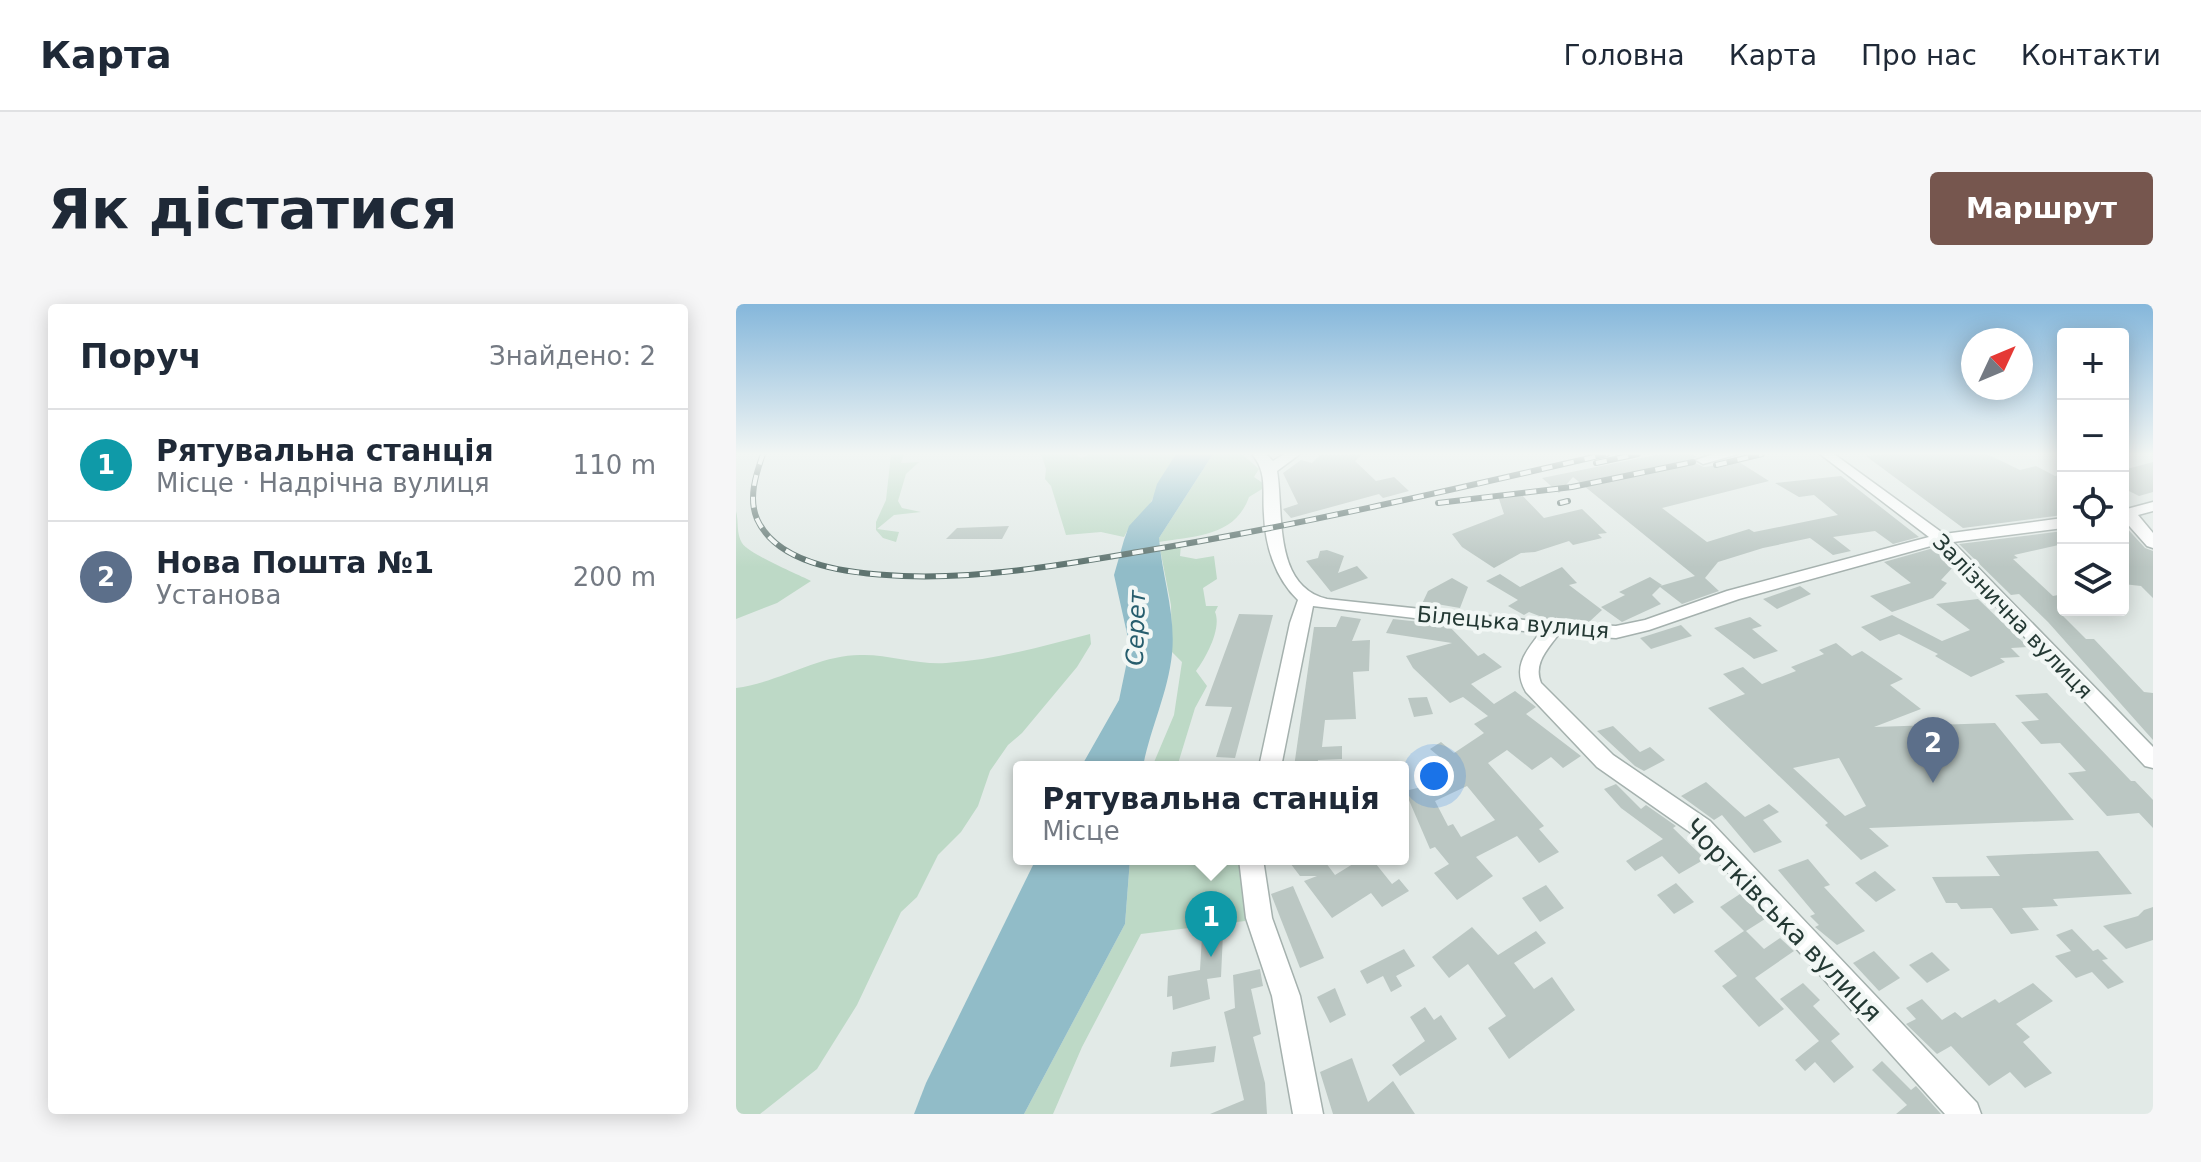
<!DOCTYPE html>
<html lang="uk">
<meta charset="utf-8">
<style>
body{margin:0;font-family:"DejaVu Sans",sans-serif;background:#f6f6f7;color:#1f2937}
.controls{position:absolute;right:24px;top:24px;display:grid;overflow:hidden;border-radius:8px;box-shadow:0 4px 20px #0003}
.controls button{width:72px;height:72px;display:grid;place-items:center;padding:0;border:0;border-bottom:2px solid #e0e1e3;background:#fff;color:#1f2937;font:40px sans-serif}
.compass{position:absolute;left:1225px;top:24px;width:72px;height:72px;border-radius:50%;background:#fff;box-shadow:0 4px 20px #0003;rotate:46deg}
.you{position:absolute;left:698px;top:472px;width:28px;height:28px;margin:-20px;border:6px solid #fff;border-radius:50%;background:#1a73e8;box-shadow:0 0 0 12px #1a73e833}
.badge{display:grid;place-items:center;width:52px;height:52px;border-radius:50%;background:#76564e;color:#fff;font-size:26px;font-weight:700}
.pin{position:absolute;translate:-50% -66px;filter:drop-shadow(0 2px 4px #0008)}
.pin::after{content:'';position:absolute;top:42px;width:28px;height:24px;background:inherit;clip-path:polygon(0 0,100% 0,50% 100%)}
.popup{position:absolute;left:277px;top:457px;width:396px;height:104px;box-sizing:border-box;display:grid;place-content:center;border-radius:8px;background:#fff;filter:drop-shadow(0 2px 6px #0005);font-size:26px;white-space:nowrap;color:#747a83}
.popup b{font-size:30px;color:#1f2937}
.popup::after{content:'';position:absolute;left:50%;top:100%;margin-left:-16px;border:16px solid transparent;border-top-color:#fff}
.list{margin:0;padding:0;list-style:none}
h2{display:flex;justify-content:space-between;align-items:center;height:104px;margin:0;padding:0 32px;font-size:34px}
h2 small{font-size:26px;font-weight:400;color:#747a83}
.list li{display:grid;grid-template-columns:52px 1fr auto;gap:24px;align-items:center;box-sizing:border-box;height:112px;padding:0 32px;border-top:2px solid #e0e1e3}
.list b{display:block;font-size:30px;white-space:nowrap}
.list p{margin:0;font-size:26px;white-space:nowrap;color:#747a83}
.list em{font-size:26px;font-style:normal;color:#747a83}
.icon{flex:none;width:44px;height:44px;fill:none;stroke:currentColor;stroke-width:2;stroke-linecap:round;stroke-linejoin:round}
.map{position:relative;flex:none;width:1417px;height:810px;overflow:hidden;border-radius:8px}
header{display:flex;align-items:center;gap:48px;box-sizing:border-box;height:112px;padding:0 40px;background:#fff;border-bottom:2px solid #e0e1e3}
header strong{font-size:38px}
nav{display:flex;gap:44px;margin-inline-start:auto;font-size:28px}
.intro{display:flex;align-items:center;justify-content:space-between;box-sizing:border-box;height:192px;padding:0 48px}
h1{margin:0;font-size:56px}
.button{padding:20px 36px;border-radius:8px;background:#76564e;color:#fff;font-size:28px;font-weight:700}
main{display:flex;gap:48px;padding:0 48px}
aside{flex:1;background:#fff;border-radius:8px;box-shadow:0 4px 20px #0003}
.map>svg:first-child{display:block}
.green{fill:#bdd9c6}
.water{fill:#91bcc8}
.building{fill:#bbc7c3;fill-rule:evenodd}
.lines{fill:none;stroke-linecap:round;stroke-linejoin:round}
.minor-casing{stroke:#a5b1ae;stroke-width:3}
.minor{fill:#fff;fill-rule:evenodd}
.rail-casing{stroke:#5f7470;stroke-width:6}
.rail{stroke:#f2f7f5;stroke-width:4;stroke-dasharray:11;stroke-linecap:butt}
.labels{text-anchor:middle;stroke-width:8;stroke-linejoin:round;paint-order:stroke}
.street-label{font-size:22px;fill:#243934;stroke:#f2f7f5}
.water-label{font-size:24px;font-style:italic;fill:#265d6d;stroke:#f2f7f5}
.near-street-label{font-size:26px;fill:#243934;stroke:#f2f7f5}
</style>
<header>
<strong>Карта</strong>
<nav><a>Головна</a><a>Карта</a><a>Про нас</a><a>Контакти</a></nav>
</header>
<div class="intro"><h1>Як дістатися</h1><a class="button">Маршрут</a></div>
<main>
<aside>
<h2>Поруч<small>Знайдено: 2</small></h2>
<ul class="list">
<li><span class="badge" style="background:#0f9aa8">1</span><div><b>Рятувальна станція</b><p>Місце · Надрічна вулиця</p></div><em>110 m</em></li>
<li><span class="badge" style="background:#5c6f8a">2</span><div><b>Нова Пошта №1</b><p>Установа</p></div><em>200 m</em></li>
</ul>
</aside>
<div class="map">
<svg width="1417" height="810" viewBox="0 0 1417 810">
<rect width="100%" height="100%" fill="#e2eae7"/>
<g class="green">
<path d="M155 150H168L165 159 183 158 170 170 162 197 166 204 185 208 158 211 141 225 163 228 160 238 147 234 140 226V218L150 196Z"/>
<path d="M305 150H339L345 154 354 150H441C430 164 424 180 416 196 409 210 395 218 388 233L365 228 330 231 315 182 309 175 310 165Z"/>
<path d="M477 150H506L523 165 518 173 531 182 513 193C499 233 458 232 423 238V234Z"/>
<path d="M0 207C3 218 0 229 6 239 13 250 61 270 75 277L41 299 0 315Z"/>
<path d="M445 241 444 252 460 255 478 252 481 275 467 284 470 302H482L479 308C486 324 470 354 460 367L471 382 459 404 441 463H416L438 411 446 358 436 348 435 301 424 245Z"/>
<path d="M354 330 355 340 341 363 286 429 272 441 254 467 242 502 225 528 202 551 181 593 165 608 121 701 81 765 24 810H0V384C42 379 82 351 124 351 152 350 182 361 210 359 259 356 307 342 354 330Z"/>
<path d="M394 555H509V617L405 630 346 743 317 810H288L389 620Z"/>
</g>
<g class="water">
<path d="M440 150H477L423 234C426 273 440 310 436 350 432 389 414 425 407 463H345L383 396 394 343 378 271 388 236 393 222 416 197 421 180Z"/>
<path d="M300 555H394L389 620 288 810H178L190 779Z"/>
</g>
<g class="building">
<path d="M627 150 619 157 640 177 658 173 673 187 647 194 643 190 555 214 547 205 562 200 547 169 565 156 576 159 584 151Z"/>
<path d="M924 150H957L961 153 957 155 959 159 968 163 1003 158 1033 177 926 204 971 238 1013 225 1018 228 1102 211 1078 191 1063 193 1039 179 1105 172 1183 233 1157 240 1139 227 1097 233 1115 247 1097 251 1074 234 1027 244 982 258 969 274 983 287 946 300 924 283 916 291 925 300 886 318 865 303 889 291 883 288 914 273 926 281 924 282 959 272 837 173 823 189 806 174Z"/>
<path d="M1147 150H1251L1284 166 1300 162 1319 172 1327 170V211L1227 224 1130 152Z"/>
<path d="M1417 158V188L1403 192 1387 184V166Z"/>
<path d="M784 189 808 214 846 205 871 229 862 230 866 234 837 241 833 237 799 248 785 249 758 264 726 243 716 230 768 210 762 192Z"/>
<path d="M1387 220 1409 244 1417 247V294L1405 282 1387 280Z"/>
<path d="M273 222 266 235H210L221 224Z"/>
<path d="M1327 227V240L1278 251 1282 254 1277 255 1317 292 1327 290V309H1324L1350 335H1358L1408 388 1417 389V436L1312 318 1283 290 1275 291 1223 240Z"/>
<path d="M1201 243 1218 262 1205 276 1211 279 1197 294 1156 308 1134 292 1175 279 1148 258Z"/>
<path d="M591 246 608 252 602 269 621 262 632 274 595 288 570 257 582 254 584 247Z"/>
<path d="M826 263 841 279 833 281 866 306 853 318 830 314 827 316 811 315 793 308 788 311 772 302 782 296 750 277 764 270 784 283Z"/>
<path d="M716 274 732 283 724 304 689 298 693 303 685 302 692 287Z"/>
<path d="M1064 282 1075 290 1041 305 1027 295Z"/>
<path d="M1242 295 1292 343 1275 344 1284 353 1264 354 1269 358 1235 373 1199 352 1202 350 1163 330 1144 337 1125 323 1156 311 1206 337 1234 326 1200 300Z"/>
<path d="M503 310 537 311 499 454 480 453 496 403 469 402Z"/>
<path d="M605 312 625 315 616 337 634 336 633 367 617 368 620 415 589 416 586 443 606 442V455L582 456 581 463H558L578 323H600Z"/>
<path d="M1014 313 1026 322 1016 325 1042 347 1018 355 978 324Z"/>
<path d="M657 315 712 321 742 352 748 349 766 363 735 380 758 400 779 387 800 403 790 410 845 452 827 464 815 453 796 466 771 446 752 459 808 522 803 525 823 548 803 559 781 532 740 553 757 572 721 596 698 569 713 560 699 543 694 545 669 487 706 478 700 470 710 465 708 462 712 460 694 445 705 438 718 449 748 429 738 420 752 412 727 393 714 399 677 364 670 352 716 339 650 329ZM731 482 759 516 725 533 717 520 712 522 699 497Z"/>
<path d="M945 321 956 332 915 345 904 334Z"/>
<path d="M1100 339 1116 352 1126 347 1167 375 1154 381 1185 405 1138 423 1259 419 1338 516 1133 524 1153 542 1125 556 1089 521 1092 519 972 404 1009 390 987 370 1007 363 1026 380 1060 367 1055 363 1088 350 1083 346ZM1103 454 1130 502 1109 512 1057 464Z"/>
<path d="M1311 389 1395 477H1399L1417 496V524L1403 509 1371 512 1332 469 1350 467 1324 439 1305 440 1285 418 1303 416 1279 391Z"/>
<path d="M691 393 697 410 678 413 672 394Z"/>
<path d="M877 422 904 448 914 443 929 456 908 467 899 462 861 427Z"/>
<path d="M970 478 1009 513 1033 500 1043 508 1027 516 1046 538 1018 549 986 511 978 516 945 492Z"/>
<path d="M880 480 905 505 910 501 940 522 937 524 969 555 943 570 926 552 899 567 890 557 927 535 885 504 868 485Z"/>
<path d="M1362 547 1396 590 1317 595 1322 602 1286 604 1303 626 1275 630 1256 604 1225 605 1221 599H1210L1196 573 1264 572 1250 552Z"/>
<path d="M551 555H587L599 571 625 555H636L656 580 663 575 673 587 646 603 635 589 596 614 568 577 581 572H564Z"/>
<path d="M1072 555 1094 581 1088 583 1129 627 1101 641 1079 623 1083 621 1074 612 1079 610 1042 566Z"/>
<path d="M1139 567 1160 586 1140 598 1119 579Z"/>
<path d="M940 579 958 598 938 610 921 591Z"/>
<path d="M810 581 828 604 804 618 786 594Z"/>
<path d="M557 582 588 654 564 664 535 590Z"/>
<path d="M1004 590 1029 615 1010 627 1028 645 1044 634 1058 647 1019 674 1048 705 1023 723 986 682 1001 672 978 647 1008 627 984 603Z"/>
<path d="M1417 603V636L1390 645 1367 622 1402 612 1408 606Z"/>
<path d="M736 623 762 651 800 627 810 639 778 659 798 685 816 673 839 706 773 755 752 724 770 712 732 660 713 674 696 653Z"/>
<path d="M1336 625 1357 647 1362 645 1372 655 1366 656 1388 678 1372 685 1356 668 1340 674 1319 652 1335 647 1320 631Z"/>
<path d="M487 629 485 673 471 675 474 695 437 706 436 692 431 693 432 672 464 666 466 632Z"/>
<path d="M668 645 679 662 660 672 666 682 655 688 647 672 631 680 624 667Z"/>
<path d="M1138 647 1164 674 1143 687 1117 659Z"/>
<path d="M1196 648 1214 666 1191 679 1173 661Z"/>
<path d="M524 665 527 682 515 685 525 730 517 733 529 779 531 810H474L508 796 488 708 499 704 497 671Z"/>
<path d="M1067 679 1084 696 1077 702 1104 730 1095 737 1118 763 1098 779 1079 758 1069 767 1059 756 1083 737 1044 695Z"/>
<path d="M1297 679 1317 697 1280 720 1294 733 1287 738 1316 769 1289 784 1274 768 1253 782 1215 742 1201 750 1170 720 1180 715 1170 704 1186 695 1206 716 1219 708 1226 714 1259 695 1263 699Z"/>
<path d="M599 684 610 711 594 719 581 693Z"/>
<path d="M689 703 698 716 705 711 721 735 664 772 656 761 689 737 674 713Z"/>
<path d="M480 742 478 758 434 763 436 748Z"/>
<path d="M616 754 632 798 657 777 679 810H597L584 768Z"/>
<path d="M1146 757 1175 786 1180 782 1205 810H1160L1171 801 1136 766Z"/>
</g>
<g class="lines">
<defs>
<g id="minor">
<path d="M516 150H530L537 157 548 150H564L541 167C548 207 536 282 591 295L817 319 880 322 909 316 991 287 1193 233 1084 150H1098L1208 230 1327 214V224L1217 238 1417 443V464L1409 462 1202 240 1003 295 913 326 880 334 822 331C811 346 797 360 805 379L877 451 974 517 1241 799 1245 810H1209L958 531 861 463 790 388C776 364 789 348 804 329L577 302 545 463H523L554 319 562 296C539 274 529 241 528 210 526 187 532 169 516 150Z"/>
<path d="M977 150H1002L967 160 960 156Z"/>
<path d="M1417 198V207L1402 211 1417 229V244L1411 242 1387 215V206Z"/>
<path d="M503 555H527L536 614 564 692 587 810H557L536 692 510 614Z"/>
</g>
</defs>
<use href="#minor" class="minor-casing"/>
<use href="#minor" class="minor"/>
<defs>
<g id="rail">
<path d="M27 150C20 170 12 194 21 215 43 264 121 270 167 272 246 275 325 261 402 248 560 222 715 186 871 150"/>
<path d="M860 159 902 150"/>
<path d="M980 161 1026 150"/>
<path d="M702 199 836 183 957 158"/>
<path d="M824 199 832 197"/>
</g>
</defs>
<use href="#rail" class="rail-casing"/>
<use href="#rail" class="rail"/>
</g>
<linearGradient id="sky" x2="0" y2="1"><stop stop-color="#85b7db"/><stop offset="0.57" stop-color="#f2f6f4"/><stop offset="1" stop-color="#f2f6f4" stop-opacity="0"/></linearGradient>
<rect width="1417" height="263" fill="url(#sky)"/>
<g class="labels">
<g class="street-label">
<text transform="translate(1277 312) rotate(46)" y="8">Залізнична вулиця</text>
<text transform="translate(777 318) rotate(5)" y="8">Білецька вулиця</text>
</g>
<g class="water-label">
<text transform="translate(400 324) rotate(-88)" y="8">Серет</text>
</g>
<g class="near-street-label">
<text transform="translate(1047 616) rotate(46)" y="9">Чортківська вулиця</text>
</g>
</g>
</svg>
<div class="controls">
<button>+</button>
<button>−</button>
<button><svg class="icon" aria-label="locate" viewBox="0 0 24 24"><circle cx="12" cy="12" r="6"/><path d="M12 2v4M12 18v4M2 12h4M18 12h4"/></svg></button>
<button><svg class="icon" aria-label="layers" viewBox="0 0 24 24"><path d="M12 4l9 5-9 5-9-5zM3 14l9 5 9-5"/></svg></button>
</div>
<svg class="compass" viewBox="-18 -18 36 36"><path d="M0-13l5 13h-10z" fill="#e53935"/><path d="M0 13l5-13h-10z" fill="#747a83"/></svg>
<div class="you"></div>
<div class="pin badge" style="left:475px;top:653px;background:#0f9aa8">1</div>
<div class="popup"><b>Рятувальна станція</b>Місце</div>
<div class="pin badge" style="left:1197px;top:479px;background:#5c6f8a">2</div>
</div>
</main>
